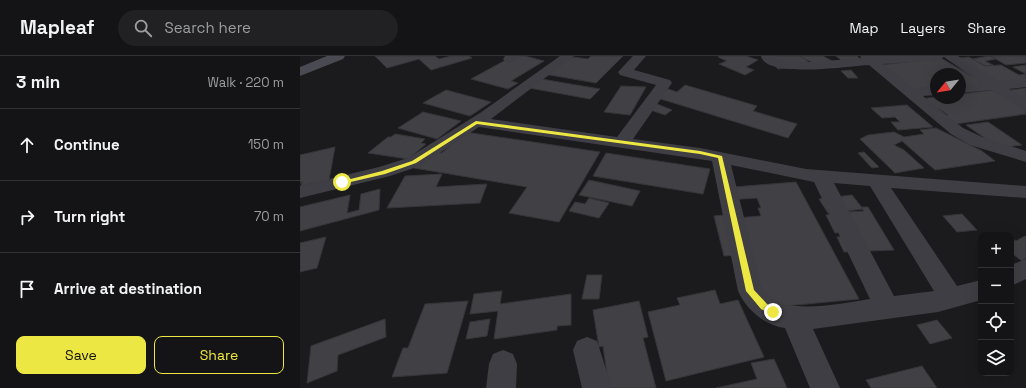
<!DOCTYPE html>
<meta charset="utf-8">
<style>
body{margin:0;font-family:"Space Grotesk",sans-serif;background:#212123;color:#f1f3f6}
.controls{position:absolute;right:12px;bottom:12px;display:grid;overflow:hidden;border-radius:8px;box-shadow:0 4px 16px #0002}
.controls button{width:36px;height:36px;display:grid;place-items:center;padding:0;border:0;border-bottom:1px solid #333335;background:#141416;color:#f1f3f6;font:20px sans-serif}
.compass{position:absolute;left:630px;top:12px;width:36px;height:36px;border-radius:50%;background:#141416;box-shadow:0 4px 16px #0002;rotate:240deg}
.stop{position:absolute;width:12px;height:12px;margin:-9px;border:3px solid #ede743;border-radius:50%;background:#fff}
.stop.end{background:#ede743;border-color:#fff;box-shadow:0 1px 4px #0008}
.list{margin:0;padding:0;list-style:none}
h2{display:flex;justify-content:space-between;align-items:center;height:52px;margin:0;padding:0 16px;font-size:17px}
h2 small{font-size:13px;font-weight:400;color:#9d9ea1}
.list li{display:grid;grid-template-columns:26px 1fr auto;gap:12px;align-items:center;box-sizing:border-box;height:72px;padding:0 16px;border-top:1px solid #333335}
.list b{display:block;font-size:15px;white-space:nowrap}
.list em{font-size:13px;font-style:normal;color:#9d9ea1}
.actions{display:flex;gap:8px;padding:12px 16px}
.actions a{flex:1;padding:9px 0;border:1px solid #ede743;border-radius:8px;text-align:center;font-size:14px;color:#ede743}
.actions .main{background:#ede743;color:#111}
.icon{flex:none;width:22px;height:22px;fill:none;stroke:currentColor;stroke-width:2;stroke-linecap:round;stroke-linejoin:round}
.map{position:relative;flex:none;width:726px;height:332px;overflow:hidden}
header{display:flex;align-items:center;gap:24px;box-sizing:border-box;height:56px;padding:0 20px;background:#141416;border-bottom:1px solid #333335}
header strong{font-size:19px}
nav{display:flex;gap:22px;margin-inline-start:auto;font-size:14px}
.search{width:280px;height:36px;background:#212123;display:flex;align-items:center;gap:10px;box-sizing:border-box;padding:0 14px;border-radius:22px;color:#9d9ea1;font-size:15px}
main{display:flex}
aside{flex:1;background:#141416}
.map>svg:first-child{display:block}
.building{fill:#414044;stroke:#363539}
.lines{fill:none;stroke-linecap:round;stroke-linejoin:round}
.street{fill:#3f3e44;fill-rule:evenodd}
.secondary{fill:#4a4a52;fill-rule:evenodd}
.route{fill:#ede743}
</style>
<header>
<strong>Mapleaf</strong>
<div class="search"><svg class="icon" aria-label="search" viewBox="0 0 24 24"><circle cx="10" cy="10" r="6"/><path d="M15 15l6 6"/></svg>Search here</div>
<nav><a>Map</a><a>Layers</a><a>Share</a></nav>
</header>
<main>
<aside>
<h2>3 min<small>Walk · 220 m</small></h2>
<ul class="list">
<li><svg class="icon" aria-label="ahead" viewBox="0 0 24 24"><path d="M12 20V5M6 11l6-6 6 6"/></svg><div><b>Continue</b></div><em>150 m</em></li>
<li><svg class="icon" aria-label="right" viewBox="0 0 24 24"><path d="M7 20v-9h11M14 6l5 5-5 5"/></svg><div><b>Turn right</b></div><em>70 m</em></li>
<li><svg class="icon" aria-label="arrive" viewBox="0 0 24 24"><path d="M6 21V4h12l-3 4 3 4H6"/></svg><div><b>Arrive at destination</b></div></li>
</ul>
<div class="actions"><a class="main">Save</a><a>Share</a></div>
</aside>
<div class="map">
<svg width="726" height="332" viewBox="0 0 726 332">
<rect width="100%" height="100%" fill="#1b1b1d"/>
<g class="building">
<path d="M75 0H135L139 3 151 0H169L172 2 131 14 119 3 87 12Z"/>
<path d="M213 0H225L244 5 211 25 218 27 208 33 171 23Z"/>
<path d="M265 0 288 3 291 0H323L296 27 244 18Z"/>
<path d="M419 0H446L458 4 446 11 454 14 445 19 419 8 427 5 418 1Z"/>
<path d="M473 0H502L511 9 478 13 466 1Z"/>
<path d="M499 0H523L534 6 519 10Z"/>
<path d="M536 0H557L561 4 542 5Z"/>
<path d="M689 0 696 3 685 5 693 9 686 10 672 3Z"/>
<path d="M691 0H726V7L706 9Z"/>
<path d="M669 1 685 10 701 9 719 19 726 18V26L696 29 650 3Z"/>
<path d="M641 2 685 28 660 32V18H636V33L608 37 572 10Z"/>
<path d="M726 9V18L713 11Z"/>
<path d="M551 14 558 22H548L541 15Z"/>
<path d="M235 22 300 33 290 43 224 31Z"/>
<path d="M385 29 457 50 453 55 497 68 488 82 351 40 362 31 377 36Z"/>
<path d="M321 30 346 31 330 59 304 56Z"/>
<path d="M726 32V49L703 35Z"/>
<path d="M146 34 191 46 170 60 123 47Z"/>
<path d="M693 34 726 54V58L648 69 637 61 648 59 638 52 625 54 612 44 636 41 660 42V38Z"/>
<path d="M352 46 372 54 365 59 345 52Z"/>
<path d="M607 49 633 71 598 74 591 66H600L595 61 582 62 571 52Z"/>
<path d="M123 56 161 65 137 83 98 72Z"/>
<path d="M688 66 722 89 699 92 666 69Z"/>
<path d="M636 72 682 95 695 105 635 114 602 85 594 89 604 94 624 112 595 117 560 83 568 79 594 76 604 81 624 78 620 74Z"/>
<path d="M165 76 300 96 259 166 209 157 227 131 114 112 132 95 142 97Z"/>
<path d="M95 78 125 83 121 87 126 88 108 103 68 97 88 81H91Z"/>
<path d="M35 91 29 124 1 130 2 126 0 127V99Z"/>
<path d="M564 96 579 111 572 112 558 97Z"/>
<path d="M306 97 410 113 403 138 293 120Z"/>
<path d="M142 118 136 131 187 128 180 147 87 152 105 120Z"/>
<path d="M289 124 340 135 332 150 279 139Z"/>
<path d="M496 126 559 243 454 253 437 199 424 200 414 160 435 158 436 162 461 160 458 152H461L457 142 426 144 421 132Z"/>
<path d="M80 133 79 154 0 175V151L50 139 47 157 59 154 61 138Z"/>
<path d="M552 139 563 153 528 157 519 143Z"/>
<path d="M289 142 309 147 299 162 269 155 275 146 285 148Z"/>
<path d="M561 151H568L594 194 544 196 537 181 560 180 547 156 564 155Z"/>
<path d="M545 157 556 175 535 177 526 159Z"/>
<path d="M662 158 677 174 657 176 643 160Z"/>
<path d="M725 180 726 181V202L722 205 711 197V182L716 185Z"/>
<path d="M26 181 17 212 0 216V187Z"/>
<path d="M287 219H302L299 243H282Z"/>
<path d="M415 234 420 248 438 244 464 301 366 325 348 256 380 249 377 242Z"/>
<path d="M202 235 200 248 271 238V269L257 270V274L194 283 198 255 170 258 174 238Z"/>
<path d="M168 245 147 317 92 321 103 292H108L125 248Z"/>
<path d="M339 245 348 281 343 282 356 332H309L303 290 299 291 293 254Z"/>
<path d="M85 263 86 281 38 299 37 315 7 327 11 290Z"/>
<path d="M190 263 187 280 166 283 170 266Z"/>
<path d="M637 264 652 282 630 288 617 269Z"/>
<path d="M474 303 487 332H416L457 323 451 307Z"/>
<path d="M622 310 637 332H571L566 324Z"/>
</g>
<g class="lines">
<g class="street">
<path d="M205 0H220C216 6 211 7 205 6L203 3Z"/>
<path d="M260 0H274L191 63 317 81 356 29 320 19 318 16 333 0H346L334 14 370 24 372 27 333 83 400 92 506 113 726 130V142L591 132 657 230 681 224V244L638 256 513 273 540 332H510L485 272C465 270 446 253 438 235L412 105 179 71 120 110 90 120 0 142V130L79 111 108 102 180 57ZM431 109 514 126 570 243C545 247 496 257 474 244 469 241 465 235 461 230ZM534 127 570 130 634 235 594 240Z"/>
<path d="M461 0H475L474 2C490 11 541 3 561 2L560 0H658L698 25 726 23V31L709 33 726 43V55L721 53 692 34 660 37V29L681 27 644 1 638 4 583 8 613 32 636 31V39L623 40 663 72 682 81 726 95V106L670 89 651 78 569 9C550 10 465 23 461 0Z"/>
<path d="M726 203V223L711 230V209Z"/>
<path d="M287 281 297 285 312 332H282L273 294 277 285Z"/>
<path d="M203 294 213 298 217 308 216 332H186L189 308 193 298Z"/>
</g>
<path class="secondary" d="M27 0H45L43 3 0 20V11Z"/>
</g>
<path class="route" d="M176 65 400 95 422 100 454 234 467 248 476 253V258L473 259 461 253 446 235 418 102 400 98 177 68 116 107 85 118 42 128 39 126 82 115 112 105Z"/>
</svg>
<div class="controls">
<button>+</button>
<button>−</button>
<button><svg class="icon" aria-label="locate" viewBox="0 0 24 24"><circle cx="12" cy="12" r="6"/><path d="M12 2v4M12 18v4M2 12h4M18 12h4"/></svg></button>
<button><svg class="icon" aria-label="layers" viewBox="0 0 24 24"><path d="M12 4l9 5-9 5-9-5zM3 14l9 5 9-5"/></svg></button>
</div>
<svg class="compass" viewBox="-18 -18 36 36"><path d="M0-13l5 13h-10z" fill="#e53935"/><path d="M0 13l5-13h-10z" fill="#9d9ea1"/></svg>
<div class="stop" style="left:42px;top:126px"></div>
<div class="stop end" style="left:473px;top:256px"></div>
</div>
</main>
